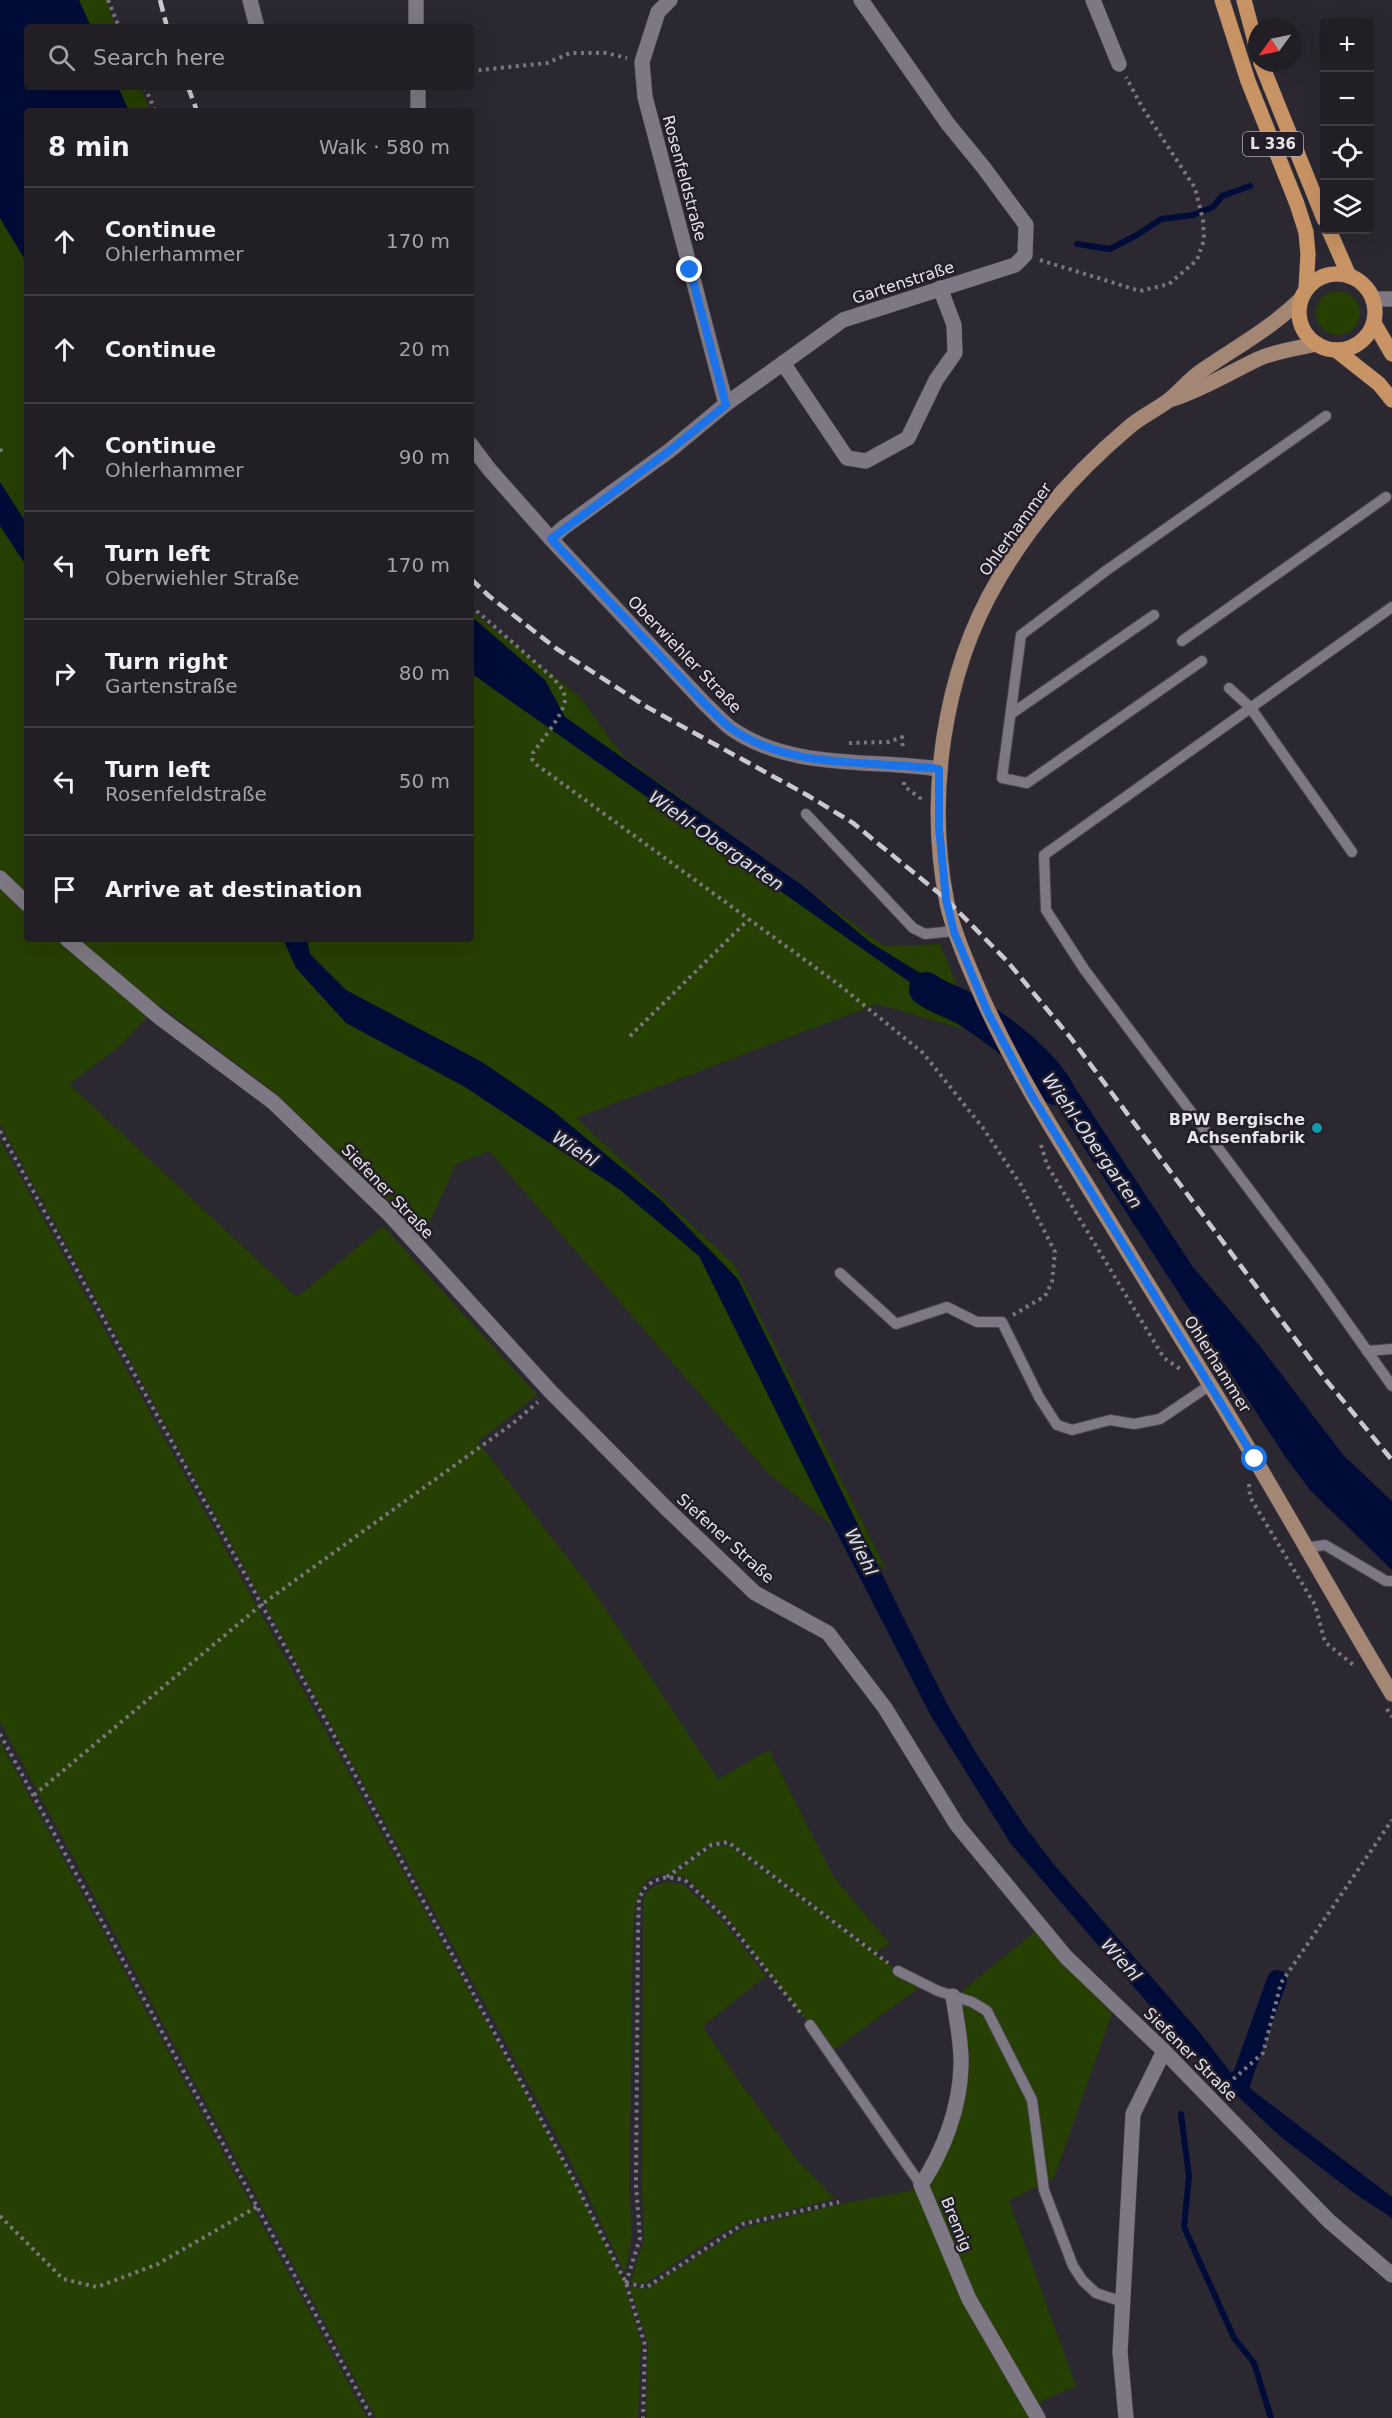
<!DOCTYPE html>
<meta charset="utf-8">
<style>
body{margin:0;font-family:"DejaVu Sans",sans-serif;background:#2d2b32;color:#f1f3f6}
.controls{position:absolute;right:18px;top:18px;display:grid;overflow:hidden;border-radius:6px;box-shadow:0 6px 24px #0002}
.controls button{width:54px;height:54px;display:grid;place-items:center;padding:0;border:0;border-bottom:2px solid #3e3c43;background:#211e26;color:#f1f3f6;font:30px sans-serif}
.compass{position:absolute;left:1248px;top:18px;width:54px;height:54px;border-radius:50%;background:#211e26;box-shadow:0 6px 24px #0002;rotate:237deg}
.stop{position:absolute;width:18px;height:18px;margin:-14px;border:4px solid #1a73e8;border-radius:50%;background:#fff}
.stop.end{background:#1a73e8;border-color:#fff;box-shadow:0 2px 6px #0008}
.list{margin:0;padding:0;list-style:none}
h2{display:flex;justify-content:space-between;align-items:center;height:78px;margin:0;padding:0 24px;font-size:26px}
h2 small{font-size:20px;font-weight:400;color:#a2a2a7}
.list li{display:grid;grid-template-columns:39px 1fr auto;gap:18px;align-items:center;box-sizing:border-box;height:108px;padding:0 24px;border-top:2px solid #3e3c43}
.list b{display:block;font-size:22px;white-space:nowrap}
.list p{margin:0;font-size:20px;white-space:nowrap;color:#a2a2a7}
.list em{font-size:20px;font-style:normal;color:#a2a2a7}
.icon{flex:none;width:33px;height:33px;fill:none;stroke:currentColor;stroke-width:2;stroke-linecap:round;stroke-linejoin:round}
.map{position:relative;flex:none;width:1392px;height:2418px;overflow:hidden}
.search{position:absolute;background:#211e26;box-shadow:0 6px 24px #0002;left:24px;top:24px;width:450px;height:66px;display:flex;align-items:center;gap:15px;box-sizing:border-box;padding:0 21px;border-radius:6px;color:#a2a2a7;font-size:22px}
.panel{position:absolute;background:#211e26;box-shadow:0 6px 24px #0002;left:24px;top:108px;width:450px;height:834px;border-radius:6px}
.map>svg:first-child{display:block}
.green{fill:#263f02}
.water{fill:#000c38}
.lines{fill:none;stroke-linecap:round;stroke-linejoin:round}
.stream{stroke:#000c38;stroke-width:6}
.canal{stroke:#000c38;stroke-width:20}
.river{stroke:#000c38;stroke-width:34}
.lane-casing{stroke:#47434b;stroke-width:12}
.street-casing{stroke:#47434b;stroke-width:16}
.secondary-casing{stroke:#47434b;stroke-width:16}
.primary-casing{stroke:#47434b;stroke-width:16}
.path{stroke:#7a777f;stroke-width:4;stroke-dasharray:3 4.5;stroke-linecap:butt}
.lane{stroke:#7e7884;stroke-width:10}
.street{stroke:#7e7884;stroke-width:15}
.secondary{stroke:#a48675;stroke-width:15}
.primary{stroke:#c99465;stroke-width:15}
.rail{stroke:#cbc8cf;stroke-width:4.5;stroke-dasharray:12 6;stroke-linecap:butt}
.route{stroke:#1a73e8;stroke-width:8}
.culture-dot{fill:#0f9aa8;stroke:#231e28;stroke-width:2}
.labels{text-anchor:middle;stroke-width:5;stroke-linejoin:round;paint-order:stroke}
.shield{fill:#231e28;stroke:#aca9b0;stroke-width:1.5}
.shield-label{font-size:15px;font-weight:bold;fill:#e7e4ea}
.street-label{font-size:16px;fill:#e7e4ea;stroke:#231e28}
.poi-label{font-size:16px;font-weight:bold;fill:#e7e4ea;stroke:#231e28;text-anchor:end}
.water-label{font-size:18px;font-style:italic;fill:#d7e2f5;stroke:#231e28}
</style>
<div class="map">
<svg width="1392" height="2418" viewBox="0 0 1392 2418">
<rect width="100%" height="100%" fill="#2c2832"/>
<g class="green">
<path d="M79 0H106L116 27H91Z"/>
<path d="M118 87H140L151 111H129Z"/>
<path d="M0 218 27 263V939H471V673L524 711 545 680 471 616V611L579 696 623 756 884 946 940 944 977 1033 877 1004 576 1118 734 1264 887 1571 767 1472 489 1151 456 1164 424 1235 274 1092 159 1005 119 1047 69 1084 297 1297 383 1226 537 1395 478 1442 597 1596 718 1779 769 1750 833 1876 890 1944 876 1952 728 1841 710 1844 669 1874C634 1871 635 1910 633 1934L629 2189 632 2233 625 2274 582 2183 498 2028 0 1124Z"/>
<circle cx="1338" cy="313" r="22"/>
<path d="M0 1140 574 2182 624 2283 641 2342 638 2418H376L0 1722Z"/>
<path d="M0 1742 367 2418H0Z"/>
<path d="M727 1844 898 1971 923 1985 831 2052 726 1916 686 1877 671 1875 712 1846Z"/>
<path d="M667 1882 683 1884 722 1920 766 1976 703 2026 737 2078 798 2161 835 2199 742 2222 715 2237 645 2284 630 2282 644 2240 642 2190 643 1899C647 1888 656 1885 667 1882Z"/>
<path d="M1038 1929 1114 2008 1054 2178 1046 2182 1034 2101 989 2010 957 1995Z"/>
<path d="M956 1999 985 2012 1030 2101 1041 2184 1009 2201 1076 2386 1036 2404 972 2297 933 2201 929 2183 959 2109Z"/>
<path d="M919 2189 1033 2418H646L648 2344 629 2286 647 2289 744 2227 840 2204Z"/>
</g>
<g class="water">
<path d="M0 0H79L91 27H27V87H118L129 111H27V263L0 218Z"/>
<path d="M0 482 27 524V567L0 526Z"/>
<path d="M471 616 545 680 565 717 803 886 871 943 961 998 977 1033 952 1012 471 673Z"/>
<path d="M283 939H307L310 954 346 990 482 1062 552 1110 662 1201 738 1279 903 1617 947 1704 978 1756 1026 1828 1056 1867 1201 2034 1231 2073 1237 2068 1252 2090 1392 2197V2218L1354 2193 1281 2137 1233 2092 1164 2022 1011 1844 931 1716 822 1504 699 1256 619 1189 465 1087 346 1023 296 968Z"/>
<path d="M1013 1031C1032 1040 1046 1049 1060 1065L1193 1267 1259 1345 1344 1456 1392 1501V1570L1310 1490 1286 1458 1035 1072Z"/>
</g>
<g class="lines">
<g class="stream">
<path d="M1077 244 1110 249 1137 235 1161 219 1193 215 1213 207 1222 196 1250 186"/>
<path d="M1181 2114 1189 2176 1184 2227 1234 2338 1254 2363 1271 2418"/>
</g>
<path class="canal" d="M1239 2086 1277 1980"/>
<path class="river" d="M926 989C938 998 951 1001 964 1008 997 1029 1034 1055 1056 1088"/>
<defs>
<g id="lane">
<path d="M1392 607 1044 855 1046 910 1084 969 1317 1280 1392 1386"/>
<path d="M1182 641 1386 497"/>
<path d="M1202 661 1027 783 1002 778 1021 635 1107 570 1326 416"/>
<path d="M1229 688 1250 707 1352 852"/>
<path d="M1011 714 1154 615"/>
<path d="M806 814 913 928 925 934 954 931"/>
<path d="M840 1273 896 1324 947 1307 977 1322H1002L1039 1397 1057 1425 1072 1430 1110 1420 1134 1424 1160 1419 1210 1385"/>
<path d="M1367 1351 1392 1349"/>
<path d="M1305 1548 1325 1545 1386 1581H1392"/>
<path d="M898 1971 938 1991 972 2002 987 2011 1032 2100 1044 2190 1073 2266 1083 2281 1096 2293 1123 2302"/>
<path d="M810 2025 921 2185"/>
</g>
<g id="street">
<path d="M250 0 257 27"/>
<path d="M416 0V27"/>
<path d="M670 0 658 12 642 62 645 97 726 404"/>
<path d="M1093 0 1119 64"/>
<path d="M418 87V111"/>
<path d="M1373 299H1392"/>
<path d="M783 363 847 458 866 461 908 438 936 380 955 353 954 325 940 288"/>
<path d="M471 445 489 469 551 539 705 704C714 712 723 723 732 729 791 770 871 759 939 769"/>
<path d="M551 539 563 528 669 451 726 404 843 320 1015 265 1025 255 1026 225 984 168 948 124 861 0"/>
<path d="M0 878 27 904"/>
<path d="M67 939 159 1017 273 1102 389 1214 550 1391 666 1508 755 1593 828 1633 885 1708 957 1825 1066 1957 1164 2051 1329 2221 1392 2275"/>
<path d="M953 1996C956 2018 962 2043 961 2066 960 2107 944 2150 921 2185L969 2299 1038 2418"/>
<path d="M1126 2418 1120 2352 1133 2114 1164 2051"/>
</g>
<g id="secondary">
<path d="M1301 299C1269 330 1236 347 1200 372 1189 380 1180 391 1169 400 1156 410 1140 417 1128 428 1077 471 1031 523 998 580 943 673 926 797 947 903 953 930 964 956 975 981 999 1038 1029 1091 1061 1143 1110 1224 1161 1304 1210 1385 1273 1486 1330 1592 1392 1694"/>
<path d="M1173 399C1205 388 1229 373 1258 359 1276 351 1297 348 1317 344"/>
</g>
<g id="primary">
<path d="M1222 0 1248 81 1297 204 1306 232 1308 254 1306 290"/>
<path d="M1244 0 1257 49"/>
<path d="M1261 63 1324 219"/>
<path d="M1329 230 1349 276"/>
<circle cx="1337" cy="312" r="38"/>
<path d="M1374 323 1392 354"/>
<path d="M1336 350 1379 384 1392 400"/>
</g>
</defs>
<use href="#lane" class="lane-casing"/>
<use href="#street" class="street-casing"/>
<use href="#secondary" class="secondary-casing"/>
<use href="#primary" class="primary-casing"/>
<g class="path">
<path d="M108 0 119 27"/>
<path d="M471 71 547 63 570 53H606L627 58"/>
<path d="M145 87 155 111"/>
<path d="M1040 260 1140 291 1169 284 1197 260 1204 240 1203 220 1195 188 1142 107 1126 77"/>
<path d="M0 449 2 452"/>
<path d="M471 606 552 677C557 683 564 689 565 698 566 712 541 741 533 753L532 759 537 765 838 984 923 1053 983 1128 1021 1185 1055 1252 1052 1282 1045 1296 1013 1315"/>
<path d="M849 743 889 742 902 737 903 750"/>
<path d="M904 782V786L920 798V803"/>
<path d="M630 1036 748 920"/>
<path d="M0 1131 332 1732 575 2182 626 2283 645 2345 643 2418"/>
<path d="M1041 1145 1047 1165 1164 1358 1180 1369"/>
<path d="M1249 1484 1250 1497 1315 1605 1325 1642 1356 1667"/>
<path d="M1387 1709 1392 1717"/>
<path d="M0 1734 372 2418"/>
<path d="M34 1795 261 1605 512 1424 538 1402"/>
<path d="M667 1877 711 1845 728 1842 888 1963"/>
<path d="M1222 2089 1263 2053 1281 1983 1392 1820"/>
<path d="M0 2216 63 2279 97 2287 158 2264 258 2206"/>
<path d="M626 2283 640 2238 636 2185 638 1931 639 1899 644 1889 653 1881 667 1877 685 1880 725 1918 803 2016"/>
<path d="M626 2283 647 2287 743 2224 839 2202"/>
</g>
<use href="#lane" class="lane"/>
<use href="#street" class="street"/>
<use href="#secondary" class="secondary"/>
<use href="#primary" class="primary"/>
<g class="rail">
<path d="M160 0 167 27"/>
<path d="M188 87 197 111"/>
<path d="M471 579 489 596 557 649 647 707 807 795 853 823 946 899 1007 961 1070 1037 1326 1380 1392 1460"/>
</g>
</g>
<g class="lines">
<path class="route" d="M690 270 726 405 669 451 551 539 705 704C714 712 723 723 732 729 791 770 872 760 939 769V828L946 899 954 932 988 1013 1032 1096 1255 1459"/>
</g>
<circle class="culture-dot" cx="1317" cy="1128" r="6"/>
<g class="labels">
<rect class="shield" x="1243" y="132" width="60" height="24" rx="4.5"/>
<g class="shield-label">
<text x="1273" y="149">L 336</text>
</g>
<g class="street-label">
<text transform="translate(685 178) rotate(75)" y="6">Rosenfeldstraße</text>
<text transform="translate(903 282) rotate(-18)" y="6">Gartenstraße</text>
<text transform="translate(1015 529) rotate(-54)" y="6">Ohlerhammer</text>
<text transform="translate(685 654) rotate(46)" y="6">Oberwiehler Straße</text>
<text transform="translate(388 1191) rotate(46)" y="6">Siefener Straße</text>
<text transform="translate(1218 1364) rotate(58)" y="6">Ohlerhammer</text>
<text transform="translate(726 1538) rotate(42)" y="6">Siefener Straße</text>
<text transform="translate(1191 2054) rotate(45)" y="6">Siefener Straße</text>
<text transform="translate(957 2224) rotate(68)" y="6">Bremig</text>
</g>
<g class="poi-label">
<text x="1305" y="1125">BPW Bergische<tspan x="1305" dy="18">Achsenfabrik</tspan></text>
</g>
<g class="water-label">
<text transform="translate(716 841) rotate(35)" y="6">Wiehl-Obergarten</text>
<text transform="translate(1092 1141) rotate(55)" y="6">Wiehl-Obergarten</text>
<text transform="translate(575 1149) rotate(33)" y="6">Wiehl</text>
<text transform="translate(861 1552) rotate(63)" y="6">Wiehl</text>
<text transform="translate(1121 1960) rotate(48)" y="6">Wiehl</text>
</g>
</g>
</svg>
<div class="controls">
<button>+</button>
<button>−</button>
<button><svg class="icon" aria-label="locate" viewBox="0 0 24 24"><circle cx="12" cy="12" r="6"/><path d="M12 2v4M12 18v4M2 12h4M18 12h4"/></svg></button>
<button><svg class="icon" aria-label="layers" viewBox="0 0 24 24"><path d="M12 4l9 5-9 5-9-5zM3 14l9 5 9-5"/></svg></button>
</div>
<svg class="compass" viewBox="-18 -18 36 36"><path d="M0-13l5 13h-10z" fill="#e53935"/><path d="M0 13l5-13h-10z" fill="#a2a2a7"/></svg>
<div class="stop" style="left:1255px;top:1459px"></div>
<div class="stop end" style="left:690px;top:270px"></div>
<div class="search"><svg class="icon" aria-label="search" viewBox="0 0 24 24"><circle cx="10" cy="10" r="6"/><path d="M15 15l6 6"/></svg>Search here</div>
<section class="panel">
<h2>8 min<small>Walk · 580 m</small></h2>
<ul class="list">
<li><svg class="icon" aria-label="ahead" viewBox="0 0 24 24"><path d="M12 20V5M6 11l6-6 6 6"/></svg><div><b>Continue</b><p>Ohlerhammer</p></div><em>170 m</em></li>
<li><svg class="icon" aria-label="ahead" viewBox="0 0 24 24"><path d="M12 20V5M6 11l6-6 6 6"/></svg><div><b>Continue</b></div><em>20 m</em></li>
<li><svg class="icon" aria-label="ahead" viewBox="0 0 24 24"><path d="M12 20V5M6 11l6-6 6 6"/></svg><div><b>Continue</b><p>Ohlerhammer</p></div><em>90 m</em></li>
<li><svg class="icon" aria-label="left" viewBox="0 0 24 24"><path d="M17 20v-9H6M10 6l-5 5 5 5"/></svg><div><b>Turn left</b><p>Oberwiehler Straße</p></div><em>170 m</em></li>
<li><svg class="icon" aria-label="right" viewBox="0 0 24 24"><path d="M7 20v-9h11M14 6l5 5-5 5"/></svg><div><b>Turn right</b><p>Gartenstraße</p></div><em>80 m</em></li>
<li><svg class="icon" aria-label="left" viewBox="0 0 24 24"><path d="M17 20v-9H6M10 6l-5 5 5 5"/></svg><div><b>Turn left</b><p>Rosenfeldstraße</p></div><em>50 m</em></li>
<li><svg class="icon" aria-label="arrive" viewBox="0 0 24 24"><path d="M6 21V4h12l-3 4 3 4H6"/></svg><div><b>Arrive at destination</b></div></li>
</ul>
</section>
</div>
